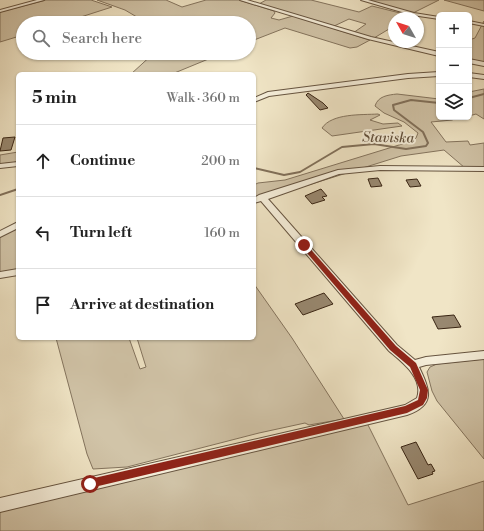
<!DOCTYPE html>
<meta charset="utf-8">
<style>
body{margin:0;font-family:"Libre Bodoni",serif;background:#f2f2f2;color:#222}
.controls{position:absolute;right:12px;top:12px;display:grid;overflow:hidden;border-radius:6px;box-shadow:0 1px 3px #0004}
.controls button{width:36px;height:36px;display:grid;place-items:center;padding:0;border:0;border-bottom:1px solid #e0e0e0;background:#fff;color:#222;font:20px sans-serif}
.compass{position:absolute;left:388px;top:12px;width:36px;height:36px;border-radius:50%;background:#fff;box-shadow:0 1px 3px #0004;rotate:309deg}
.stop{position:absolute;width:12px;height:12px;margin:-9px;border:3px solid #8f2418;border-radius:50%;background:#fff}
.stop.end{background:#8f2418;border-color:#fff;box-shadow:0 1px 4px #0008}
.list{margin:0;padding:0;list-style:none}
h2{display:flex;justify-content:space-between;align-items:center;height:52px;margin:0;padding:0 16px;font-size:17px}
h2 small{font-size:13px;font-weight:400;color:#767676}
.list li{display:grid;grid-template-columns:26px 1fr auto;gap:12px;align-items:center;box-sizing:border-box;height:72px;padding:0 16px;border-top:1px solid #e0e0e0}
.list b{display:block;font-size:15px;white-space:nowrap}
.list em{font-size:13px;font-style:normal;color:#767676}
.icon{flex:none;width:22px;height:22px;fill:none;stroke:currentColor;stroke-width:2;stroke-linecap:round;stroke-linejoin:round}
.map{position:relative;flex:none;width:484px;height:531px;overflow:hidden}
.search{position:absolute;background:#fff;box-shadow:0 1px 3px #0004;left:16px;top:16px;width:240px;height:44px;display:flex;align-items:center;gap:10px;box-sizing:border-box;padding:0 14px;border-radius:22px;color:#767676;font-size:15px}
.panel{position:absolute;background:#fff;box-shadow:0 1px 3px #0004;left:16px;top:72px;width:240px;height:268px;border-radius:6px}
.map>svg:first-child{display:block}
.green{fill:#d1c4a8;stroke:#84745e}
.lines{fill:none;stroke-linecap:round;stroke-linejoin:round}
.stream{stroke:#81705a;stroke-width:2}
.building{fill:#988870;stroke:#382413}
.minor-casing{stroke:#665440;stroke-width:2}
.minor{fill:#f5eeda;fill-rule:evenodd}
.route{fill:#8f2418}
.labels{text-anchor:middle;stroke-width:4;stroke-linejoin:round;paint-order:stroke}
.far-water-label{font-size:14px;font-style:italic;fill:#62503c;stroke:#f5eeda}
</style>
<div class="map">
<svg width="484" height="531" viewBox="0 0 484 531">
<rect width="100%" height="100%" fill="#f0e5c6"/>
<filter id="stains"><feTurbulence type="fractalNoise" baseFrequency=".005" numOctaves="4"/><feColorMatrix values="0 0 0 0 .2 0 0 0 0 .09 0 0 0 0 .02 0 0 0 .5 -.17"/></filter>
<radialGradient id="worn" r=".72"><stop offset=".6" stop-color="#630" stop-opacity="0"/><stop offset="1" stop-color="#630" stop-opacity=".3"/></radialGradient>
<g class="green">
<path d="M46 0H91L112 7 62 23H23V35L0 42V12Z"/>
<path d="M97 0H166L182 7 206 0H239L274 11 275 13 271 18 279 20 293 16 370 40 357 47 350 48 285 28 249 42V23H147L125 10Z"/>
<path d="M266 0H311L359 12 372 6 408 15 404 18H394V26L374 38 353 33 366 24 349 19 332 27 259 4Z"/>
<path d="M363 0H439L413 13Z"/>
<path d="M444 0H484V11Z"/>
<path d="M484 21V63L469 60V40L475 38Z"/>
<path d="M154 53H223L172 74H131Z"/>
<path d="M484 89V119L476 114 469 116V92Z"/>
<path d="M397 94 439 99V117H460L452 120 431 122 446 142 468 141 470 145 484 143V168H465L444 150 401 156 254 202V185L258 183 285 180 412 141 416 138 418 133 404 122 384 113 375 106C378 96 388 95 397 94Z"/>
<path d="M378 114 380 115 370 120 383 124 398 123 402 126 332 136 322 128C332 113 362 115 378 114Z"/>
<path d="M18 152V162L0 164V155Z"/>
<path d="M18 228V271L0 273V236Z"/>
<path d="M254 284 292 338 344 419 309 425 305 423 259 433 127 467 93 469 87 454 56 338H129L140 369 146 367 137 338H254Z"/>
<path d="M484 359V459L437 401 432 391 427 372 430 367 437 364Z"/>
<path d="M367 423 408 505 484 481V531H0V511Z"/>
</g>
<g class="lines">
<g class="stream">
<path d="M469 98 484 94"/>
<path d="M254 168 284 175 300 172 342 147 374 144 406 149 426 146 428 143 423 132 394 110 393 105 411 100 439 103"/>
<path d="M0 195 18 189"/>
</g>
</g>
<g class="building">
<path d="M308 93 323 103 328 108 320 110 306 95Z"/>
<path d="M15 137 11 150 0 151 3 138Z"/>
<path d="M378 178 382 186 371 187 368 179Z"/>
<path d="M417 179 421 186 410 187 406 180Z"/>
<path d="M321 189 327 196 322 197 325 200 312 204 305 196Z"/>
<path d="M324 293 333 304 303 315 295 304Z"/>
<path d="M454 315 461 327 438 329 432 317Z"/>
<path d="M416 442 428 465 431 464 435 471 432 472 433 474 418 479 401 447Z"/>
</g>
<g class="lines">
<defs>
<g id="minor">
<path d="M37 0H44L0 12V10Z"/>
<path d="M240 0H247L371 37 439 52V56L368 39Z"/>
<path d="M361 0H368L414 13 439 17V19L412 15Z"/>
<path d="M469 21 484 24V26L469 23Z"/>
<path d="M469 59 484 62V66L469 63Z"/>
<path d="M439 72V76L408 78 269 96 254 102V98L268 92 408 74Z"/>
<path d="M469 73 484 75V79L469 77Z"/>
<path d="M18 162V166L0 168V164Z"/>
<path d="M380 166 484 167V171L380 170 339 174 268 199 397 345 415 360 426 357 484 351V359L426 365 419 367C430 390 436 405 407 415L0 512V498L405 405 417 398C424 378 402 362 389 351L261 201 254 203V198L259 195 338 170Z"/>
<path d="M18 222V228L0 237V231Z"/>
<path d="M18 269V275L0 278V272Z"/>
</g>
</defs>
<use href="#minor" class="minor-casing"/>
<use href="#minor" class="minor"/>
</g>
<path class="route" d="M304 243 306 244 396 346 416 363 428 390 427 398 423 405 407 413 90 488 87 487 86 484 87 481 90 479 405 406 418 400 420 390 410 367 390 350 301 246V244Z"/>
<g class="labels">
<g class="far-water-label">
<text transform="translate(388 137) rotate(1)" y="5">Staviska</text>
</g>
</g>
<rect width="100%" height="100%" filter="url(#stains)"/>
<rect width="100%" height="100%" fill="url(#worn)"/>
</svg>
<div class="controls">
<button>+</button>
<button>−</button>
<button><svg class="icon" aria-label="layers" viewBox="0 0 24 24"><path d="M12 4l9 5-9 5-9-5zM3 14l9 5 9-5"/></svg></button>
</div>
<svg class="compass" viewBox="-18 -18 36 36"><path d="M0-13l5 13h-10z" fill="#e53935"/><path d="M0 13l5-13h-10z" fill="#767676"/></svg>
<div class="stop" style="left:90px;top:484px"></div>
<div class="stop end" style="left:304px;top:245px"></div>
<div class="search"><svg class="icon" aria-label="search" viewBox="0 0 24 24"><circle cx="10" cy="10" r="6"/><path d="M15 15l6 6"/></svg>Search here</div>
<section class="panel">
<h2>5 min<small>Walk · 360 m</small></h2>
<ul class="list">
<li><svg class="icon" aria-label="ahead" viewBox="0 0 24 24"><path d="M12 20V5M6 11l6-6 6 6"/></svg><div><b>Continue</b></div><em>200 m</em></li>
<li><svg class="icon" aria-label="left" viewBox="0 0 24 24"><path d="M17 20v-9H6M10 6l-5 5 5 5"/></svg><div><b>Turn left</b></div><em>160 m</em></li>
<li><svg class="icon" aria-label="arrive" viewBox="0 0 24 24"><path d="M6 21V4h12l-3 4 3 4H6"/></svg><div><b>Arrive at destination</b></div></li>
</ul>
</section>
</div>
